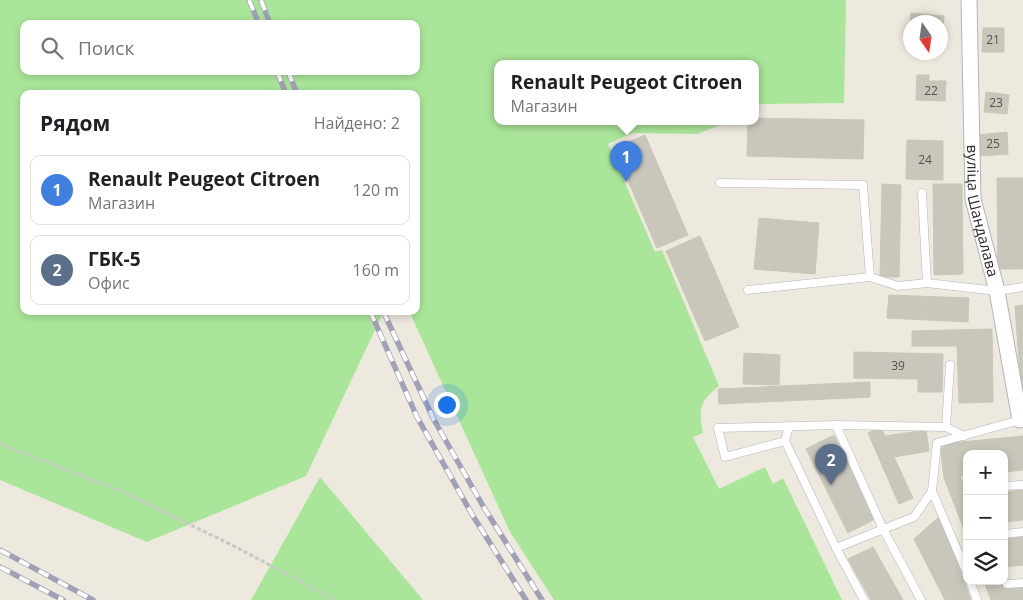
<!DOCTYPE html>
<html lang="ru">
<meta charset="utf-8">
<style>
body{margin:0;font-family:"Open Sans",sans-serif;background:#f2f2f2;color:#202124}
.controls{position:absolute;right:15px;bottom:15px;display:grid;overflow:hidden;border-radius:10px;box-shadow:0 2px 8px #0003}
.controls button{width:45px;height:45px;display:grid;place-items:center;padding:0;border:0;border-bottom:1px solid #e0e0e0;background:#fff;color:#202124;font:25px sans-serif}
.compass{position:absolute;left:903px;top:15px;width:45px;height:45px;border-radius:50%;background:#fff;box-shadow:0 2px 8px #0003;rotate:167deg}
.you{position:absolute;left:446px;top:404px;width:18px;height:18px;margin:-12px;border:4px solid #fff;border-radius:50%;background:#1a73e8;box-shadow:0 0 0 8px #1a73e833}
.badge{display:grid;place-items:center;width:32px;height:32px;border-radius:50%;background:#3b48ff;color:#fff;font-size:16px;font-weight:700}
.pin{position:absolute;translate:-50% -41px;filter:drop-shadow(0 1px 2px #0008)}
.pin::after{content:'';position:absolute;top:26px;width:18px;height:15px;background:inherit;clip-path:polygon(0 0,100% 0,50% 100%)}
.popup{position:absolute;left:494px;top:60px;width:265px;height:65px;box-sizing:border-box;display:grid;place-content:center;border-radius:10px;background:#fff;filter:drop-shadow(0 1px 4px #0005);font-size:16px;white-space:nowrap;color:#757577}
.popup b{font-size:19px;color:#202124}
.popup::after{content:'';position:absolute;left:50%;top:100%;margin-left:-10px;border:10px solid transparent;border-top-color:#fff}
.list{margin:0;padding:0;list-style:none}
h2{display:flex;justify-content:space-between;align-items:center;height:65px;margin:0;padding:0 20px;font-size:21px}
h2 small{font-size:16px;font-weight:400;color:#757577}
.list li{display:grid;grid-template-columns:32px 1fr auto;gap:15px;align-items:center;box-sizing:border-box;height:70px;margin:0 10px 10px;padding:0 10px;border:1px solid #e0e0e0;border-radius:10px}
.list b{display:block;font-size:19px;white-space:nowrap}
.list p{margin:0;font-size:16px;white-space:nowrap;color:#757577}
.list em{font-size:16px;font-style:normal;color:#757577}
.icon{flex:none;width:28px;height:28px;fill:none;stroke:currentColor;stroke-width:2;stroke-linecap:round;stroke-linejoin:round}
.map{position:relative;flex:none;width:1023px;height:600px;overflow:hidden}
.search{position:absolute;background:#fff;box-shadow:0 2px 8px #0003;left:20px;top:20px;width:400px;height:55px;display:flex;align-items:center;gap:12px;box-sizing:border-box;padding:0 18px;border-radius:10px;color:#757577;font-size:19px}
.panel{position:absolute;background:#fff;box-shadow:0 2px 8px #0003;left:20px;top:90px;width:400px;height:225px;border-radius:10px}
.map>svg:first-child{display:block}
.green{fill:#aae699;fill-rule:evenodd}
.building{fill:#c9c7bc;stroke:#cac5b7}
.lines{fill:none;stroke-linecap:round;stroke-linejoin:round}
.lane-casing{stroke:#b2b3c0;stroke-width:9}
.street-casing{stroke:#b2b3c0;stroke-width:17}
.path{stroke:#c8c8c8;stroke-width:3;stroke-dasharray:4 2.5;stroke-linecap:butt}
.lane{stroke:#fff;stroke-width:8}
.street{stroke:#fff;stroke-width:15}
.rail-casing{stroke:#a0a1b7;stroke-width:5.5}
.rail{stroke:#fff;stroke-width:4;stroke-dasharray:11;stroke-linecap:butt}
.labels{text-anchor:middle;stroke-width:4.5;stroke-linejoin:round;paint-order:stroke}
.number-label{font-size:12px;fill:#535350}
.street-label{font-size:15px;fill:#2c2c2c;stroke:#fff}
</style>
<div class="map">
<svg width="1023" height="600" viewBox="0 0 1023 600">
<rect width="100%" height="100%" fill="#eee9de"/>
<g class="green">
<path d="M0 0H846L844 103 759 104V110L755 111V63H497V121H730L697 134 633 133 608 144 655 252 662 250 719 386C700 401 698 409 703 433L693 437 719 489 765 467 773 484 783 478 842 600H554L510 532 409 311H416V94H24V311H384L306 476 147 542 0 480ZM24 24H416V71H24Z"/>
<path d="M320 477 423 600H251Z"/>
</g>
<g class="building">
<path d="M911 13 944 16 942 38 940 22H910L909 35Z"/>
<path d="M983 28H1004V52H982Z"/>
<path d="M917 75H929V81H946L945 101 916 100Z"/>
<path d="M986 92 1009 95 1007 114 984 112Z"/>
<path d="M755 118 864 120 863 159 747 156 748 121H755Z"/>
<path d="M1007 132 1008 154 979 156 977 135Z"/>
<path d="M645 135 688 235 657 248 614 148Z"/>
<path d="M907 140 943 141V180L906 179Z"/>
<path d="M997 178H1023V269H998Z"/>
<path d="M882 184 901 185 899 277H880Z"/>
<path d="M933 184H962L963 274 934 275Z"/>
<path d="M759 218 819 223 815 274 754 269Z"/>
<path d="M700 236 739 327 705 341 666 251Z"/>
<path d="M889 295 969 298 968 322 887 318Z"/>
<path d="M1023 305V403H1022L1015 306Z"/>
<path d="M992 329 993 402 959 403 957 346H912V331Z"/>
<path d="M854 352 943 354 942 392H918V379L854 378Z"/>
<path d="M744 353 780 355 779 385 743 384Z"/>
<path d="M870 382V397L719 404 718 389Z"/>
<path d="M881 427 885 436 926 430 929 451 894 457 913 498 899 504 868 433Z"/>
<path d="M834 435 875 519 848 533 806 449Z"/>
<path d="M1023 436V470L1004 472V454H967V476H960L967 493V537L944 478 940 444Z"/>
<path d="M1023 490V520L1004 522V492Z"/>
<path d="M940 516 971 600H945L914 539Z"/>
<path d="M1023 537V565L1004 567V539Z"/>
<path d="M873 547 903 600H871L848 559Z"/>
<path d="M984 581H1001L1004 588 1023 586V600H991Z"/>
</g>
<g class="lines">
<defs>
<g id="lane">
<path d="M720 183 863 185 870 277 748 290"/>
<path d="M922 193 927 283"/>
<path d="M870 277 898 286 927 283 997 291 1023 287"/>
<path d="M836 425 883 529 921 600"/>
<path d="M789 426 785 441 836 548 864 600"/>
<path d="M946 427 950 365"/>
<path d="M785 441 725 457 718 428 836 425 946 427 964 436"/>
<path d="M1004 486 1023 485"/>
<path d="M932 491 967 573"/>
<path d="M1004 534 1023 532"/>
<path d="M836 548 914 517 932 491 937 443 1020 420"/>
<path d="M970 581 977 600"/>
<path d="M1007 584 1023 583"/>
</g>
<g id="street">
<path id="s1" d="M969 0 973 199 997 291 1020 420 1023 419"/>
</g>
</defs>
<use href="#lane" class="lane-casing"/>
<use href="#street" class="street-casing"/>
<path class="path" d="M0 444 118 490 228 543 336 600"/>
<use href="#lane" class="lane"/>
<use href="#street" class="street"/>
<defs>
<g id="rail">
<path d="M249 0 259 24"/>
<path d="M261 0 270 24"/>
<path d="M277 71 286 94"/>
<path d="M288 71 297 94"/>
<path d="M370 311 417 417 473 516 526 600"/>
<path d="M383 311 434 420 483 506 542 600"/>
<path d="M0 550 93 600"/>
<path d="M0 567 63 600"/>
</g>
</defs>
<use href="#rail" class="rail-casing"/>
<use href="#rail" class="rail"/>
</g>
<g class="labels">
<g class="number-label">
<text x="993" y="44">21</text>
<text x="931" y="95">22</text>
<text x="996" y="107">23</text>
<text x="993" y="148">25</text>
<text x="925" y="164">24</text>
<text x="898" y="370">39</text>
</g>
<g class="street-label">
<text dy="5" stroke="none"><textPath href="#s1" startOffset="212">вуліца Шандалава</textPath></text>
</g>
</g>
</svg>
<div class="controls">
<button>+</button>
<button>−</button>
<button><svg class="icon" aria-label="layers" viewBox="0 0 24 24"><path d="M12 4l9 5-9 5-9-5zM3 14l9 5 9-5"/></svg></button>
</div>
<svg class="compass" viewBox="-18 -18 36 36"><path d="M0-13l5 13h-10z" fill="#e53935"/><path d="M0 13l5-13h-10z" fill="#757577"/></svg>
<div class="you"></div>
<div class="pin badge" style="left:626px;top:182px;background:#3f7fe0">1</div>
<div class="popup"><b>Renault Peugeot Citroen</b>Магазин</div>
<div class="pin badge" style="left:831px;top:485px;background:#5c6f8a">2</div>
<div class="search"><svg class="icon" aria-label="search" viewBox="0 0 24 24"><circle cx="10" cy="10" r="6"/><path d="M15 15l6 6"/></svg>Поиск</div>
<section class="panel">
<h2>Рядом<small>Найдено: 2</small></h2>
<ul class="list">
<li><span class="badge" style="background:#3f7fe0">1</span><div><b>Renault Peugeot Citroen</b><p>Магазин</p></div><em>120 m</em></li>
<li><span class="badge" style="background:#5c6f8a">2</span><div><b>ГБК-5</b><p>Офис</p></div><em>160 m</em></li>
</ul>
</section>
</div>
